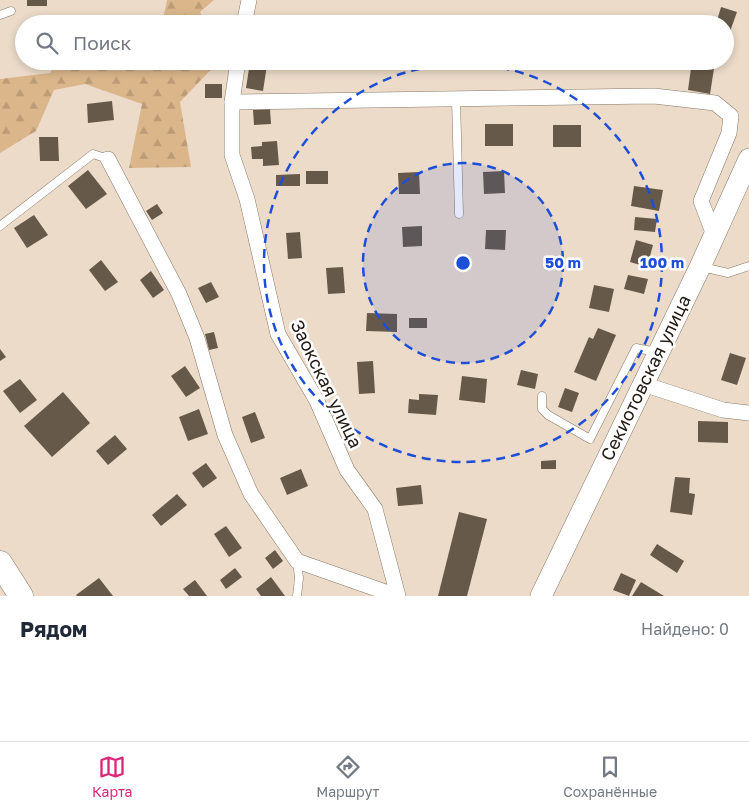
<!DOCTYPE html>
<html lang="ru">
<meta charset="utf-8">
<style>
body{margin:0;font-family:"Golos Text",sans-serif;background:#f6f6f7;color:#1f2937}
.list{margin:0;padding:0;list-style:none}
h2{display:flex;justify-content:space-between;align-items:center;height:65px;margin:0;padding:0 20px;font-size:21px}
h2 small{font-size:16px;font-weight:400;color:#747a83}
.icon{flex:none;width:28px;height:28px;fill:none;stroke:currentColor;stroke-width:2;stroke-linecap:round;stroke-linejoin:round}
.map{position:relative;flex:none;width:749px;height:596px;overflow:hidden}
.search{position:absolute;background:#fff;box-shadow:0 2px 8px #0003;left:15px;right:15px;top:15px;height:55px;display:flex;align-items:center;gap:12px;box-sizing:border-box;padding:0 18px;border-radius:28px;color:#747a83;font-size:19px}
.sheet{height:145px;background:#fff}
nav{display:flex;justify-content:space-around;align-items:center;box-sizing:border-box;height:70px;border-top:1px solid #e0e1e3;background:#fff;font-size:14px;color:#747a83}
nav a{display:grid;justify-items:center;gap:2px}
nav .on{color:#db2777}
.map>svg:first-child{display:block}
.forest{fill:url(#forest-firs)}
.building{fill:#675949}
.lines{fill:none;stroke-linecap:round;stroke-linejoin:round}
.service-casing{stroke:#887868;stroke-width:9}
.minor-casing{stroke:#887868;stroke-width:16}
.secondary-casing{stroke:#887868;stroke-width:22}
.primary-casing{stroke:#887868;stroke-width:25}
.service{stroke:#fff;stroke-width:8}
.minor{stroke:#fff;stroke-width:15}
.secondary{stroke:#fff;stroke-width:21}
.primary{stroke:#fff;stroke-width:24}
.ring{fill:none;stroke:#1d4ed8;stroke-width:2.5;stroke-dasharray:9 6}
.labels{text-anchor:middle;stroke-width:5;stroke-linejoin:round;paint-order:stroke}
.street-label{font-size:18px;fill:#211b14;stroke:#fff}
.centre{fill:#1d4ed8;stroke:#fff;stroke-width:2.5}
.ring-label{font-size:15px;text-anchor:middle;font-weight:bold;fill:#1d4ed8;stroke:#fff;stroke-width:5;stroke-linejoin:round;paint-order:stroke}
</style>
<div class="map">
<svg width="749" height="596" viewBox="0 0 749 596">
<defs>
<pattern id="forest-firs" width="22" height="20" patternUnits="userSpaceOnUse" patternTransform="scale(1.25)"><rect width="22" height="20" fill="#dbb68b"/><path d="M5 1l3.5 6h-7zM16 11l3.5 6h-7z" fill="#bc9c77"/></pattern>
</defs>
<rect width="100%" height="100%" fill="#ecdbc9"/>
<g class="forest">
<path d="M167 0H214L200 12 205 24H162Z"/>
<path d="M58 61H219L180 102 191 167 129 168 142 104 85 84 54 90 36 131 0 153V79L50 73Z"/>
</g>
<g class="building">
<rect x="27" y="0" width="20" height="6"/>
<path d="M721 7 737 12 728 37 725 36V24H716Z"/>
<rect x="269" y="18" width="15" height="6"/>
<path d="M514 21 533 22V24H514Z"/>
<rect x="428" y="61" width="17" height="8"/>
<path d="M692 61 715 62 710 94 688 90Z"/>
<path d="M250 62 267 65 263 91 246 88Z"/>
<rect x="205" y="84" width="17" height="14"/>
<path d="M112 101 114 120 88 123 87 104Z"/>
<path d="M270 109 271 124 254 125 253 110Z"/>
<rect x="485" y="124" width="28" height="22"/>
<rect x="553" y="125" width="28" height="22"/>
<path d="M39 137H58L59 161H40Z"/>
<path d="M277 141 279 165 263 166V159H252L251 147 262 146V142Z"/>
<path d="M88 170 107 194 86 209 68 186Z"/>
<rect x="306" y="171" width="22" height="13"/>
<path d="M504 171 505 193 484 194 483 172Z"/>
<path d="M419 172 420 194H399L398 173Z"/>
<path d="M300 174V186H276V175Z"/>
<path d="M634 186 663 190 659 211 631 206Z"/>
<path d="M157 204 163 213 152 220 146 211Z"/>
<path d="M34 215 48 235 27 248 14 228Z"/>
<path d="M635 217 657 219 655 232 634 230Z"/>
<path d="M422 226V246L403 247 402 227Z"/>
<path d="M486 230H506L505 250 485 249Z"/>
<path d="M300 232 302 258 288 259 286 233Z"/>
<path d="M636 240 653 245 647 267 630 262Z"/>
<path d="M101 260 118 282 105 291 89 270Z"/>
<path d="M343 267 345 293 328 294 326 268Z"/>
<path d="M151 271 164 290 153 298 140 280Z"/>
<path d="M628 275 648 279 644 294 624 289Z"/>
<path d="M211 282 219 297 206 303 198 288Z"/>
<path d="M594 285 614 289 609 312 589 308Z"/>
<path d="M367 313 397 314V332L366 331Z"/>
<rect x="409" y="318" width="18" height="10"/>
<path d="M598 328 616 335 596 381 574 372 589 337 593 339Z"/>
<path d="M214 332 218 348 209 350 205 334Z"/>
<path d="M0 349 6 357 0 361Z"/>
<path d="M730 353 746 358 737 385 721 380Z"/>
<path d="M373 361 375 393 359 394 357 362Z"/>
<path d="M185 366 200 388 186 397 171 376Z"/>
<path d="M521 370 538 374 535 389 517 385Z"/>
<path d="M462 376 487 379 485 403 459 400Z"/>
<path d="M20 379 37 400 20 413 3 391Z"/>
<path d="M565 388 579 393 572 412 558 407Z"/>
<path d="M63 392 90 423 52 457 24 426Z"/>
<path d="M419 394 438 395 436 415 408 413 409 399 419 400Z"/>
<path d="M199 409 208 434 188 441 179 417Z"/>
<path d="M255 412 265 438 251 443 242 417Z"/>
<path d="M698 421 728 422V443L698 442Z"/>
<path d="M115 435 127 449 108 465 96 451Z"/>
<path d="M556 460V469H541V461Z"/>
<path d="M206 463 217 478 203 488 192 473Z"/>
<path d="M301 469 308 486 287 495 280 478Z"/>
<path d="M675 477 690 478 689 493 695 494 692 515 670 512Z"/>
<path d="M421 485 423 504 398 506 396 488Z"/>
<path d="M177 494 187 505 161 526 152 515Z"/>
<path d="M459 512 487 519 467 596H438Z"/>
<path d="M226 526 242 548 229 557 214 534Z"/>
<path d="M657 544 684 561 677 573 650 555Z"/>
<path d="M275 550 283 561 273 569 265 558Z"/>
<path d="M235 568 242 577 226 589 220 580Z"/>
<path d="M621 573 636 580 629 596 613 590Z"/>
<path d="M271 577 285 596H261L256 589Z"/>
<path d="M99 578 113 596H77L76 595Z"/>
<path d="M195 580 207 596H189L183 589Z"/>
<path d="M641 582 664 596H632Z"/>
</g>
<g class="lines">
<defs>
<g id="service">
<path d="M0 15 11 11"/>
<path d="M456 99 459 214"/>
<path d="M0 226 93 154 108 159"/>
<path d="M702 267 728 273 749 266"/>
<path d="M542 396V409L548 415 590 439 636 348 656 352"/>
<path d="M297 561 299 578 297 596"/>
</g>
<g id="minor">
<path d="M244 24 249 0"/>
<path d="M238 61 232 102V155L247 199 278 334 317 401 347 470 375 509 398 596"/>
<path d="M232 102 654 96 715 103 731 116 729 133 701 201 714 235"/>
<path d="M108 159 179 294 197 338 225 435 251 494 297 561 397 596"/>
<path d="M643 384 723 410 749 413"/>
</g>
<path id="secondary" d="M541 596 700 267 749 159"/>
<path id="primary" d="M0 563 21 596"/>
</defs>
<use href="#service" class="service-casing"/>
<use href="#minor" class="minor-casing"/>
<use href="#secondary" class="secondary-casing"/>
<use href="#primary" class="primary-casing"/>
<use href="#service" class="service"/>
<use href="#minor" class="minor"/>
<use href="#secondary" class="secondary"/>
<use href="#primary" class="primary"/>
</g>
<circle cx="463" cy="263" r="100" fill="#1d4ed8" fill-opacity=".12"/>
<g class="ring">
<circle cx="463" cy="263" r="100"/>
<circle cx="463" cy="263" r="199"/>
</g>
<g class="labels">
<g class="street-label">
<text transform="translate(646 378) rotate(-64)" y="6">Секиотовская улица</text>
<text transform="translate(326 384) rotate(64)" y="6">Заокская улица</text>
</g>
</g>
<circle cx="463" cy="263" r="8" class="centre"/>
<g class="ring-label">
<text x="563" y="268">50 m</text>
<text x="662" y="268">100 m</text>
</g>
</svg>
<div class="search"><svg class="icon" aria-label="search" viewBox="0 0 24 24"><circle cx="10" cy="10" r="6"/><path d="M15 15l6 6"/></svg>Поиск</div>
</div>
<section class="sheet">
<h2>Рядом<small>Найдено: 0</small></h2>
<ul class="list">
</ul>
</section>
<nav>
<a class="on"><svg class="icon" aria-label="map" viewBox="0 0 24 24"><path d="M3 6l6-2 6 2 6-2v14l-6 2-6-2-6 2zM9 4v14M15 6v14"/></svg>Карта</a>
<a><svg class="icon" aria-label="directions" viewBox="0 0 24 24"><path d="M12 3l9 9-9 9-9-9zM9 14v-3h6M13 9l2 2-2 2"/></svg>Маршрут</a>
<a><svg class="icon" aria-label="saved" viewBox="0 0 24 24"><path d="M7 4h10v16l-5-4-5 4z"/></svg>Сохранённые</a>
</nav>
